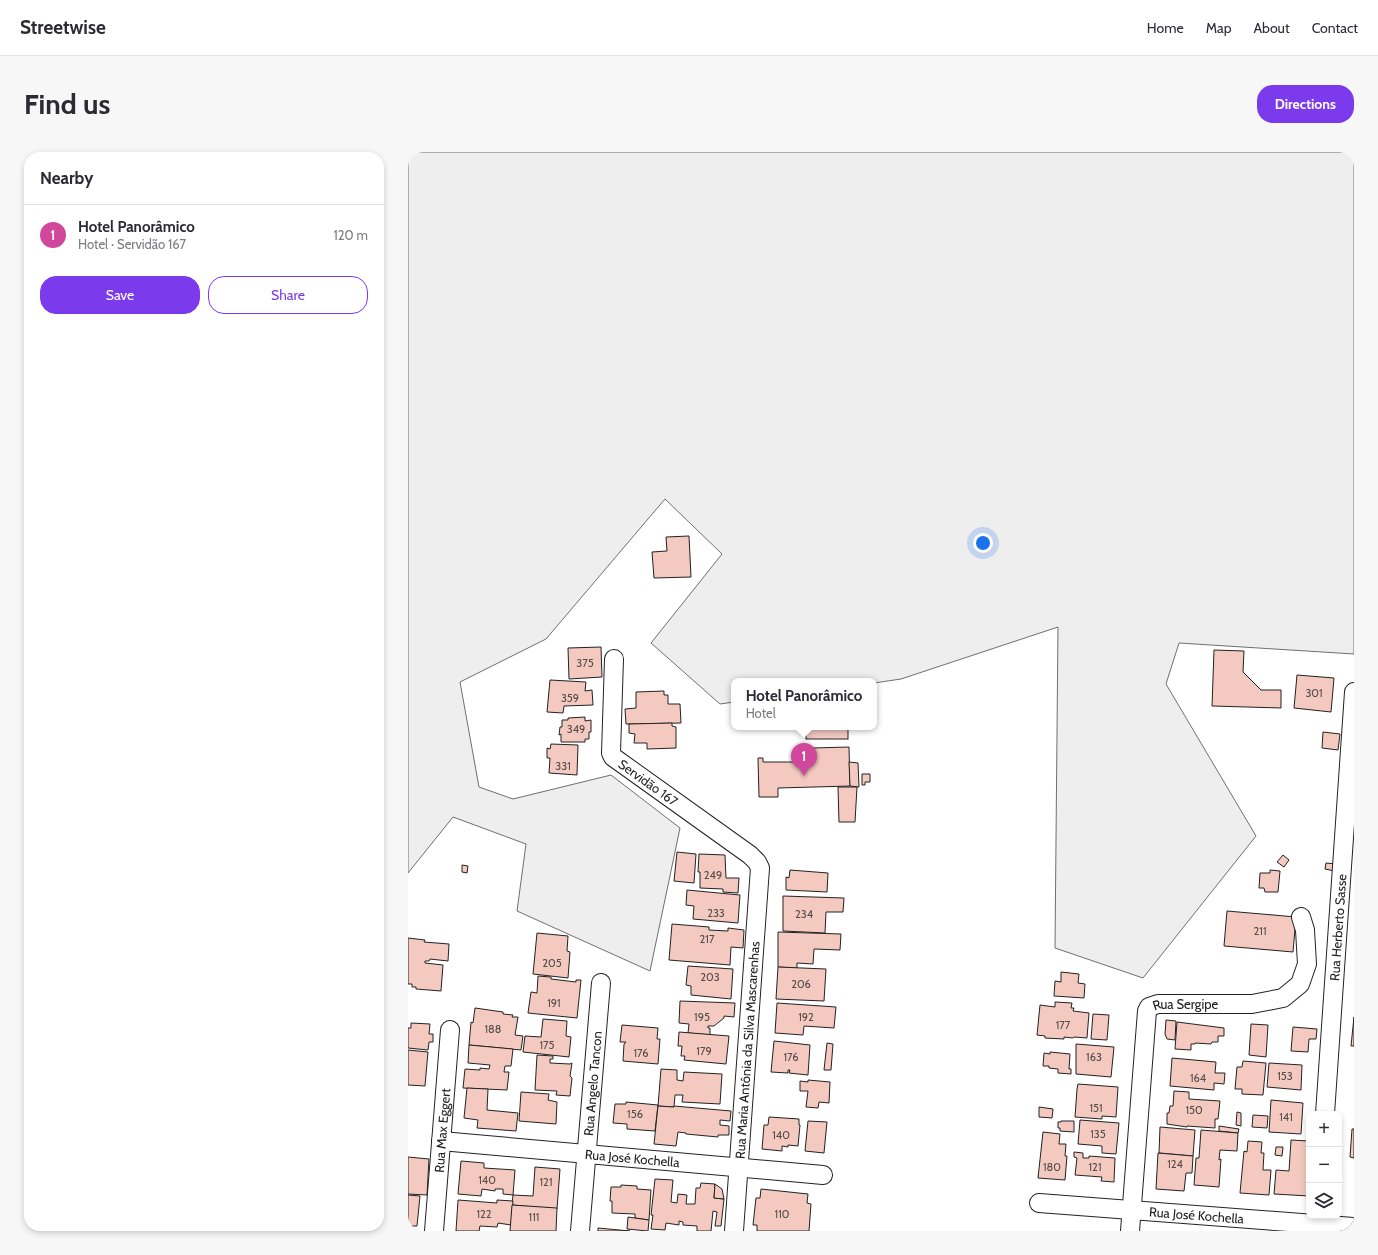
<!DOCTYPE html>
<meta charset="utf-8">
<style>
body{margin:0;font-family:Cabin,sans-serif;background:#f7f7f7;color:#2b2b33}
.controls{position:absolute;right:12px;bottom:12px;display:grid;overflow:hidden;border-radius:8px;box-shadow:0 2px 6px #0003}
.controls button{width:36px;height:36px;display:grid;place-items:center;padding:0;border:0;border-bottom:1px solid #e1e1e2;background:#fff;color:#2b2b33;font:20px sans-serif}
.you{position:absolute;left:575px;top:391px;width:14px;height:14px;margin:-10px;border:3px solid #fff;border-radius:50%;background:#1a73e8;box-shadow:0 0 0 6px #1a73e833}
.badge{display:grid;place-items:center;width:26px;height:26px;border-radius:50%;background:#7c3aed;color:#fff;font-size:13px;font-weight:700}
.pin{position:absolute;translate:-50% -33px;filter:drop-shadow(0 1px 2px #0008)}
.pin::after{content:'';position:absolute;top:21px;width:14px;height:12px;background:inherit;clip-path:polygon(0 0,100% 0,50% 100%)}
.popup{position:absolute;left:323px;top:526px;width:146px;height:52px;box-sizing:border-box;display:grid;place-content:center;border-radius:8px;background:#fff;filter:drop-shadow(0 1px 3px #0005);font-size:13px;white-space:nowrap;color:#7c7c81}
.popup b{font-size:15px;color:#2b2b33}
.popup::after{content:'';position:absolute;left:50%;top:100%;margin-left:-8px;border:8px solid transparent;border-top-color:#fff}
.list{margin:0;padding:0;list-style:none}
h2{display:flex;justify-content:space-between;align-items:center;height:52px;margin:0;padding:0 16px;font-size:17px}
h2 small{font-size:13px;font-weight:400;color:#7c7c81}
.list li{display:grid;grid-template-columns:26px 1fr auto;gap:12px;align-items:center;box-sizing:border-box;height:60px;padding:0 16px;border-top:1px solid #e1e1e2}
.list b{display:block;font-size:15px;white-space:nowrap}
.list p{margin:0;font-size:13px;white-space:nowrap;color:#7c7c81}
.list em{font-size:13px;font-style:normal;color:#7c7c81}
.actions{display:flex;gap:8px;padding:12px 16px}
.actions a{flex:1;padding:9px 0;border:1px solid #7c3aed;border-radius:16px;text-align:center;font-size:14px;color:#7c3aed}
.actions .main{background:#7c3aed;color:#fff}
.icon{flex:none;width:22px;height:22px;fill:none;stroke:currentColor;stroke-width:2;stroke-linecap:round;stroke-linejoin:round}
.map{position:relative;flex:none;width:946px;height:1079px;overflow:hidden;border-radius:16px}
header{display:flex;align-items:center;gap:24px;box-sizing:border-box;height:56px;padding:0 20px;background:#fff;border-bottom:1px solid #e1e1e2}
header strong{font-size:19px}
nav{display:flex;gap:22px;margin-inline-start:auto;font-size:14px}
.intro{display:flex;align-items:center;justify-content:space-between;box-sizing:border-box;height:96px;padding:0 24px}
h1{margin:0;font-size:28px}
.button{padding:10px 18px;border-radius:16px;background:#7c3aed;color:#fff;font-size:14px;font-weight:700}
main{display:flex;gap:24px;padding:0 24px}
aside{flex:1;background:#fff;border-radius:16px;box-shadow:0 2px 6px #0003}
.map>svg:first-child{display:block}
.green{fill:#eee;stroke:#6f6f6f}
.building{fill:#f3c9c0;stroke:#222}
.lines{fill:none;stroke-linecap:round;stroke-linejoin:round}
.minor-casing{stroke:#222;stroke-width:20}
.minor{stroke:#fff;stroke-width:18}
.labels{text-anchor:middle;stroke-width:3;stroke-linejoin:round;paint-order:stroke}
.number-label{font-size:11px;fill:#564c4a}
.street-label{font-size:13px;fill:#222;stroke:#fff}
</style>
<header>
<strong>Streetwise</strong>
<nav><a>Home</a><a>Map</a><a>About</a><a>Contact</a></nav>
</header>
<div class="intro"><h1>Find us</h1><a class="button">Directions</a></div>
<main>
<aside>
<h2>Nearby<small></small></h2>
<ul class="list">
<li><span class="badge" style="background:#d1479c">1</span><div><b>Hotel Panorâmico</b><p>Hotel · Servidão 167</p></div><em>120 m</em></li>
</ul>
<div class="actions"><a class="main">Save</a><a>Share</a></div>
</aside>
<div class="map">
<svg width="946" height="1079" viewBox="0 0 946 1079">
<rect width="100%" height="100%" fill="#fff"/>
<path class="green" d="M0 0H946V502L771 491 758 532 848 684 735 826 647 796 650 475 493 527 466 531V529H326V550L312 552 243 491 314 402 257 347 138 487 52 530 71 635 105 647 203 623 272 676 242 819 109 759 118 692 45 665 0 721Z"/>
<g class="building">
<path d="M281 384 283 425 246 426 244 400 259 399 258 385Z"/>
<path d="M193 495 194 525 161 527 160 496Z"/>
<path d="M806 498 836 499 835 520 853 538H873V556L804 554Z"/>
<path d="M889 523 926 526 923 560 886 556Z"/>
<path d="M142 528 178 530 177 539 184 538 185 553 156 554 155 561 139 560Z"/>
<path d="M256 539V543H260V552H272L273 571 218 572 217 557 228 556V540Z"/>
<path d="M177 565V569L183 568V580H181V587H177V590H153V582L151 583 152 575H154V568H160V566Z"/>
<path d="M264 571V574L268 575V596L239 597V591H226L227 582 221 581V572Z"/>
<rect x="398" y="575" width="42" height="12"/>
<path d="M915 580 932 582 930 598 914 596Z"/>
<path d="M143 592 170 593 169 623 141 621 142 606H139V596L142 597Z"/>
<path d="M441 595 442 634 370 636V645H351L350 606H355V610H404V596Z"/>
<path d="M441 610 450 611 451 635 442 634Z"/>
<path d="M454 622H462V630H457V633H454Z"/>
<path d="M430 635H449L447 670H431Z"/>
<path d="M269 700 288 702 286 731 266 729Z"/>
<path d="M291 702 317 703 318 726H331L330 741 315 740V737L292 736V720H290Z"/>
<path d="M875 703 881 708 876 715 869 710Z"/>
<path d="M918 711 928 712 927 719 917 717Z"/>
<path d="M54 713 60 714 59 721 54 720Z"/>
<path d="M382 718 420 721 419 740 378 738V725L381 726Z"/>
<path d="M862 718 872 719 870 740H857L856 736H851L852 721H862Z"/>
<path d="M279 738 332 743 330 771 285 767 286 754 278 753Z"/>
<path d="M375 744 436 746 435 760H418L417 781 375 779Z"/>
<path d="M819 759 888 765 885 800 816 794Z"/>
<path d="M264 772 301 775V778L320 779V776L336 778 335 796 323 795 322 813 261 808Z"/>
<path d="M370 780 433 782 432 798 406 797 405 812 389 811V816L370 815Z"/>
<path d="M129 781 160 784 159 799 162 800 160 826 125 822Z"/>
<path d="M0 786 17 788 16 790 41 792 40 809 22 807 21 809H17V811L35 813 33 839 8 837V835H4V832H0Z"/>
<path d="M280 814 325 817 323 847 283 843V834L278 833Z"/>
<path d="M370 815 418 817 416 849 368 847Z"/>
<path d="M653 820 671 822 670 831 677 832 676 846 646 844 647 829 653 830Z"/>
<path d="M130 824 143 825V827L168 830V828H173L169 866 120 861 123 840 129 841Z"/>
<path d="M272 849 327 851 326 865 316 864V866L306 874H300V876H302V883L280 881 281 872 271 871Z"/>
<path d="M647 850 664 851 663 856H666L665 859 681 861 679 886 666 885 665 886 656 885V887L637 886V884L629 883 632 853 647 855Z"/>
<path d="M369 851 428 855 426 876 396 874 395 883 367 881Z"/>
<path d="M67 856 95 860V862L105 863 104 865H110L107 883 115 884 113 898 61 893 63 870 65 871Z"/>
<path d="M685 862 701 863 699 888 683 887Z"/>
<path d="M946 865V894H943Z"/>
<path d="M135 867 159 869 158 884 163 885 161 905 115 900 117 884 133 885Z"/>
<path d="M758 868 768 869 767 888 759 887 757 882Z"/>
<path d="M769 870 816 876V884H810V890H804L803 892 787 891V892H783V898L767 897Z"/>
<path d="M3 871 22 872 21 882H25V890H21L20 898 0 896V876H3Z"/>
<path d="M843 872 860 873 858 905 841 903Z"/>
<path d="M214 873 250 876 249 887H252L250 912 215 909 216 892 218 890H212Z"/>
<path d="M885 875 909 877 908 887H901L900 900 883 899Z"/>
<path d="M271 880 321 884 318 912 276 908 277 904H273L274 894H270Z"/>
<path d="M366 889 402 893 400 923 381 921 382 918H380V921L363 920Z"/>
<path d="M419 891 425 892 423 918H416Z"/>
<path d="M668 892 706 895 703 925 668 922Z"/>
<path d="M61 893 105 897 103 914H97L96 920H101L99 938 55 936 57 917 72 918V916L81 917 82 913 60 911Z"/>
<path d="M0 898 20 900 17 934 0 933Z"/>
<path d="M642 900 662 902 661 917H663V922L650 921V917L641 916V914H635L636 901 642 902Z"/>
<path d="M129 903 145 904V907H142V911L162 912 164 911 162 924 164 926 162 944 148 943 149 939 127 938Z"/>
<path d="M764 906 808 910 807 921H817L816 932 806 931V938L762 934Z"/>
<path d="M835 909 858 911 855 943 834 942V937H827L829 915H834Z"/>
<path d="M861 911 894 913 893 938 859 935Z"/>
<path d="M253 917 269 918V928L275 929 276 920 314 922 312 952 274 950 275 943H267L266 955 250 954Z"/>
<path d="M400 928 422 930 421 951 411 950 410 956 398 955 400 939H392V929L400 930Z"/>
<path d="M670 932 710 935 708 965 694 964V967L667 965 669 937Z"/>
<path d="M59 936 80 937 79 958 110 961 108 979 69 976 70 968 56 966Z"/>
<path d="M766 939 781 940V947L812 949 810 967H807V976L779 974V975L759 972V961H761L762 954H765Z"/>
<path d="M113 940 141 942 140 948 149 950 148 972 111 969Z"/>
<path d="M863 948 895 951 893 982 861 980Z"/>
<path d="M218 950 250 953 247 979 219 977V972L205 971 207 952H218Z"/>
<path d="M250 954 266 955V954L323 959 322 969 312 968V973L321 974V983H310V985L278 982V981L270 980 268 994 246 992Z"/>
<path d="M631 955 645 957 644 966 631 965Z"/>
<path d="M829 960 833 961V974L828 973Z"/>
<path d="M845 963 860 964 859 976 844 975Z"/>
<path d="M361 965 391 967V973H392L390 994 380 993V995L374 994V999L354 997 356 973H360Z"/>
<path d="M672 968 711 971 708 1002 694 1001V994L670 992Z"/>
<path d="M400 969 419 970 416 1001 397 999Z"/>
<path d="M653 969H666V980L652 979V976H650V970H653Z"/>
<path d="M811 974 831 977 830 981 811 979Z"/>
<path d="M752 975 787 978 785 1004 751 1001Z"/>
<path d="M944 977H946V1006L942 1005Z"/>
<path d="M793 978 830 981 829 999 812 998 811 1008 813 1007 811 1035 786 1033 788 1006H791Z"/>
<path d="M635 980 652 982 651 992H658L657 1004H659L657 1028 630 1026Z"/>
<path d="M883 988 901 989V1044L866 1042 868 1018 881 1019Z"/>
<path d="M840 989 854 990 853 1001H856L855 1018H863L861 1043 832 1041 836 999 839 1000Z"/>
<path d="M868 995H875L874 1004 867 1003Z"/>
<path d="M666 1000 675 1001V1006H681V1004L707 1006 706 1030 693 1029 694 1025 667 1023 669 1006 666 1005Z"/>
<path d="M750 1001 785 1004 784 1021H778L776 1039 748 1037Z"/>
<path d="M0 1005 21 1007 19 1043 0 1042Z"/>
<path d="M53 1009 76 1011V1016L107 1018 105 1043 95 1042V1037H87V1039L74 1037 73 1044 50 1042Z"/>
<path d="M127 1015 152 1017 149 1057 104 1053 105 1043 125 1044Z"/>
<path d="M247 1027 265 1028 263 1050 269 1051 270 1042 279 1043 278 1052H287L288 1036H292L293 1031 307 1032 306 1046 316 1047 313 1074H307L309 1060 305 1059 303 1079H289V1074L275 1073V1070L271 1069V1073L258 1071 257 1078 243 1077 245 1063H243Z"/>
<path d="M307 1032 314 1037 316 1047 306 1046Z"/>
<path d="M213 1033 229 1034V1037L243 1038 241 1068 227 1066V1062L204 1061V1049H202L203 1035H213Z"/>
<path d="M353 1037 400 1042 399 1051 403 1052 401 1079H349V1073H345L348 1046H352Z"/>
<path d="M0 1043 12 1044 9 1074H0Z"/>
<path d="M50 1048 89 1051V1048L105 1049 103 1073 90 1071 89 1075 72 1074 71 1079H48Z"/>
<path d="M104 1053 149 1056 148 1079H102Z"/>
<path d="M220 1065 241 1068 240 1079 219 1077Z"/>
<path d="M190 1076 222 1079H190Z"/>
</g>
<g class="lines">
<defs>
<g id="minor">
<path id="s1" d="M206 507 203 601 205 605 342 703 349 710 352 716 326 1079"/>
<path id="s2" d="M917 962 946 540"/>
<path id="s3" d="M33 989 415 1023"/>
<path id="s4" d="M631 1051 946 1075"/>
<path id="s5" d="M26 1079 42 878"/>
<path id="s6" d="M172 1079 193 831"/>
<path id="s7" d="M722 1079 739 859 741 855 750 852H844L875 846 892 832 899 812 897 778 893 765"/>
</g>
</defs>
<use href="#minor" class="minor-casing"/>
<use href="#minor" class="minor"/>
</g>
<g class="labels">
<g class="number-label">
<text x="177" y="515">375</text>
<text x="906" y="545">301</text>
<text x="162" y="550">359</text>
<text x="168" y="581">349</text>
<text x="155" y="618">331</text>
<text x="305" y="727">249</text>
<text x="308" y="765">233</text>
<text x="396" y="766">234</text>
<text x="852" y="783">211</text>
<text x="299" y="791">217</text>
<text x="144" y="815">205</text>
<text x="302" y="829">203</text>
<text x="393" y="836">206</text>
<text x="146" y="855">191</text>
<text x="294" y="869">195</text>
<text x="398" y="869">192</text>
<text x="655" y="877">177</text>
<text x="85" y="881">188</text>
<text x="139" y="897">175</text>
<text x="296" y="903">179</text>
<text x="233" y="905">176</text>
<text x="383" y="909">176</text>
<text x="686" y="909">163</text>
<text x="877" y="928">153</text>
<text x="790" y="930">164</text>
<text x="688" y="960">151</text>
<text x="786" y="962">150</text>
<text x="227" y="966">156</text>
<text x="878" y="969">141</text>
<text x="690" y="986">135</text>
<text x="373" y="987">140</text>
<text x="767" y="1016">124</text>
<text x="644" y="1019">180</text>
<text x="687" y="1019">121</text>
<text x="79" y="1032">140</text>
<text x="138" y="1034">121</text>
<text x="76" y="1066">122</text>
<text x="374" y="1066">110</text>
<text x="126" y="1069">111</text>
</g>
<g class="street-label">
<text dy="5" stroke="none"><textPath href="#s1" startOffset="142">Servidão 167</textPath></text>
<text dy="5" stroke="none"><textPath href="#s2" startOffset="187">Rua Herberto Sasse</textPath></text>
<text dy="5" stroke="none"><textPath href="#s7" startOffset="262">Rua Sergipe</textPath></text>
<text transform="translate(339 898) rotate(-86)" y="5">Rua Maria Antônia da Silva Mascarenhas</text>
<text dy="5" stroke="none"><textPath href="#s6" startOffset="148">Rua Angelo Tancon</textPath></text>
<text dy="5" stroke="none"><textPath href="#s5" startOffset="101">Rua Max Eggert</textPath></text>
<text dy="5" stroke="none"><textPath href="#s3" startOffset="192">Rua José Kochella</textPath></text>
<text dy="5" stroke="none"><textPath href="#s4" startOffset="158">Rua José Kochella</textPath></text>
</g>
</g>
</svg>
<div class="controls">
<button>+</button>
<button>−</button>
<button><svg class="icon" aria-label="layers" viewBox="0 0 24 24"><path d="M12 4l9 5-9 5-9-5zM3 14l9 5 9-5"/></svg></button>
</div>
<div class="you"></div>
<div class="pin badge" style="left:396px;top:624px;background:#d1479c">1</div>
<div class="popup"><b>Hotel Panorâmico</b>Hotel</div>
</div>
</main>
